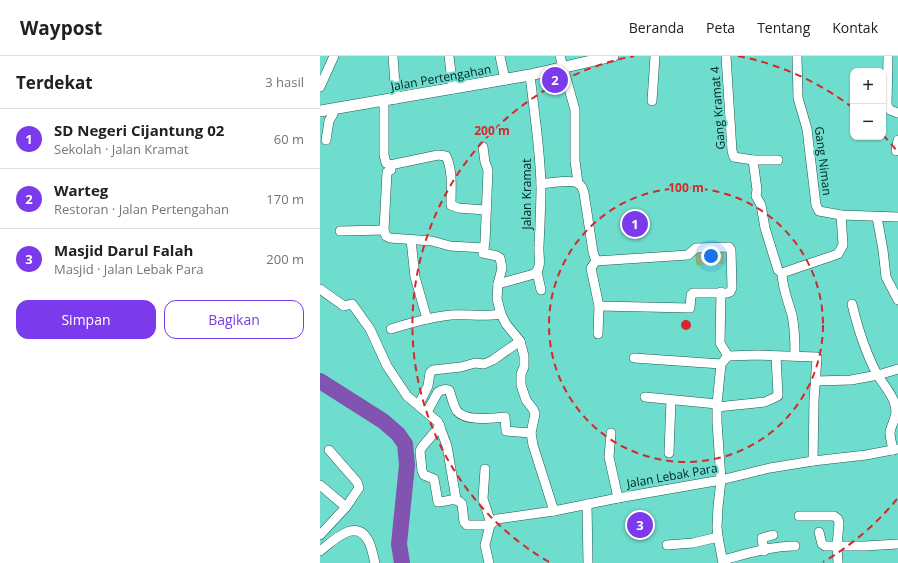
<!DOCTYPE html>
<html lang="id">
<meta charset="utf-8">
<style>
body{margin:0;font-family:"Open Sans",sans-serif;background:#f6f6f6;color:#202124}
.controls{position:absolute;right:12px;top:12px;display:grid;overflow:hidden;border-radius:8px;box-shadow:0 1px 3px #0004}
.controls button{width:36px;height:36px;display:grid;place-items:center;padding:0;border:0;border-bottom:1px solid #e0e0e0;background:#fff;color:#202124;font:20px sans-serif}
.you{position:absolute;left:391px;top:200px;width:14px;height:14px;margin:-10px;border:3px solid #fff;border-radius:50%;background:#1a73e8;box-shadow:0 0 0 6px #1a73e833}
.badge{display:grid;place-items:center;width:26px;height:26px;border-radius:50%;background:#7c3aed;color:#fff;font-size:13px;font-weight:700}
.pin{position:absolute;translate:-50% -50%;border:2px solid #fff;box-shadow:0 1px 4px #0006}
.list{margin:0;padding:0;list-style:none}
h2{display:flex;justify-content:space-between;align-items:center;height:52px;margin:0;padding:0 16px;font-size:17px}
h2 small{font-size:13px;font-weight:400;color:#757577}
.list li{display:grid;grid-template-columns:26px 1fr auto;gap:12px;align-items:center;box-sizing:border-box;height:60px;padding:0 16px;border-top:1px solid #e0e0e0}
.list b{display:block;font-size:15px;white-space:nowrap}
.list p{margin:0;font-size:13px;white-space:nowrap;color:#757577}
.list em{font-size:13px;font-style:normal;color:#757577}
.actions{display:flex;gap:8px;padding:12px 16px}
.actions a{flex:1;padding:9px 0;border:1px solid #7c3aed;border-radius:12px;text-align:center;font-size:14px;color:#7c3aed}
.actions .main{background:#7c3aed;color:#fff}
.map{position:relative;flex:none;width:578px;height:507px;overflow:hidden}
header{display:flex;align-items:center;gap:24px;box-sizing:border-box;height:56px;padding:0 20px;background:#fff;border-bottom:1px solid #e0e0e0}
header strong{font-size:19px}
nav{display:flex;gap:22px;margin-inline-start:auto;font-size:14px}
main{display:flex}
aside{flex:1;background:#fff}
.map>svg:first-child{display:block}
.pitch{fill:#a0bc65}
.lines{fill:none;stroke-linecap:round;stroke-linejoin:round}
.river{stroke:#8154b2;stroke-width:16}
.minor-casing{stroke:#1d5951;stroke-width:10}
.tertiary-casing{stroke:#1d5951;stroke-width:12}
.minor{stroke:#fff;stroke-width:9}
.tertiary{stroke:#fff;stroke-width:11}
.ring{fill:none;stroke:#d62828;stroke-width:2;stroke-dasharray:7 5}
.labels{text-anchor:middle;stroke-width:4;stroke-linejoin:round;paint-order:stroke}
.street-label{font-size:12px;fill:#00201c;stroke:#6fddce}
.centre{fill:#d62828;stroke:#6fddce;stroke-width:2}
.ring-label{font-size:12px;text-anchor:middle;font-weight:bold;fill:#d62828;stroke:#6fddce;stroke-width:4;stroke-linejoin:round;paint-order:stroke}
</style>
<header>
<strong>Waypost</strong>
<nav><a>Beranda</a><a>Peta</a><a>Tentang</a><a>Kontak</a></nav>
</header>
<main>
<aside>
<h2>Terdekat<small>3 hasil</small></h2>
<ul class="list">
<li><span class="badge">1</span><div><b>SD Negeri Cijantung 02</b><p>Sekolah · Jalan Kramat</p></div><em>60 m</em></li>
<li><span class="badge">2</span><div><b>Warteg</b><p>Restoran · Jalan Pertengahan</p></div><em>170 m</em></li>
<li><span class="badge">3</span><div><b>Masjid Darul Falah</b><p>Masjid · Jalan Lebak Para</p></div><em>200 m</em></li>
</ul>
<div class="actions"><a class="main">Simpan</a><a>Bagikan</a></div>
</aside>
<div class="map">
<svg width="578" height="507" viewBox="0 0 578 507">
<rect width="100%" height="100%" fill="#6fddce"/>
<path class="pitch" d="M404 194V208L376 209V195Z"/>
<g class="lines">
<path class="river" d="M0 325 63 365 78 378 85 388 87 409 79 488 82 507"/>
<defs>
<g id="minor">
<path d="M73 0 76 43"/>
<path d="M129 0 133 33"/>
<path d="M180 0 185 24"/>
<path d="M240 0 255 54V105L258 127"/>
<path d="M406 0 412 95 414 101 433 104 437 134 436 140 441 149 445 172 458 214 462 217"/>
<path d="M477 0 478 42 487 73 496 149 499 155 521 159 578 161"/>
<path d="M568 0 567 49 570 54 578 57"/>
<path d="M0 31 14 0"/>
<path d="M64 45V99L66 107 70 109 71 114 67 116 64 174 66 180 70 182 112 185 130 190 164 192"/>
<path d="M332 45 335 0"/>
<path d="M6 84 9 65 13 58 12 54"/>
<path d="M163 91 165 106 168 114 165 186 163 197 177 200 180 202 182 212 178 228 177 243 181 258 186 268 200 285 204 300V311L201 318V329L206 344 213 353 215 358 211 377 213 389 234 455"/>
<path d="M576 95 578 84"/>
<path d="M433 104H458"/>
<path d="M70 109 118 99 126 100C133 114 131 133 131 149L138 152 165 154"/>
<path d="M221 128C229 127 253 123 259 128 262 130 263 133 264 137L273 196 276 205 368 199 376 192 409 191 411 194 412 232 410 236 407 237H373L371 239 370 252 279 250 272 217 271 212 276 205"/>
<path d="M557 161 563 194 566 221 578 244"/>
<path d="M20 175 64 174"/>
<path d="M91 184 95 221 107 263"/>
<path d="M217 216 221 234"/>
<path d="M178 228 214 218C223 212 218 199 219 190 220 169 221 149 221 129 220 92 214 55 210 19"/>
<path d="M0 233 24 250 32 248 50 273 67 310 87 340 118 366 127 390 136 443"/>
<path d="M401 236 400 287 408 300"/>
<path d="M532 248C538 273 546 298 558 320 564 329 573 339 575 349 578 361 572 366 570 376 570 382 572 388 573 394"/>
<path d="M71 273C90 267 111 261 131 259 148 258 164 261 181 258"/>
<path d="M278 278 279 250"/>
<path d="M408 300 438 299 497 301 494 344 493 405"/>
<path d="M475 300C475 286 475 273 472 259 468 245 462 231 462 217L518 198 523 189 521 159"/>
<path d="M314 302 401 308"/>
<path d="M496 325 531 324 558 319 578 313"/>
<path d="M325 341 397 348"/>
<path d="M99 348 108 330 110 317 113 314 141 311 155 307 164 308 173 304 200 285"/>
<path d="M397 351 445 346 458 340 456 300"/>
<path d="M107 356 118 336C121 334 125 333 129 334 132 341 133 349 137 355 146 366 172 362 185 361L186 375 211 377"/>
<path d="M120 370 102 391 100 395 102 415 104 419 114 423 118 446C127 446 136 440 142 448L144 466 147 469H170"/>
<path d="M291 377 289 401 298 442"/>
<path d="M349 397 351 344"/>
<path d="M165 413 163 443 171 467"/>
<path d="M0 429 26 451"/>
<path d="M267 448 268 507"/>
<path d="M479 460H514L518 463 519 467 517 490 518 507"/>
<path d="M499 476 502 488 505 490H545L578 488"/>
<path d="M0 479 26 451 39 432 37 426 9 394"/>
<path d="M347 489 373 487 398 481"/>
<path d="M0 495C13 485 37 460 49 486 52 492 53 500 55 507"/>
<path d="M444 495 442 482 453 479"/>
<path d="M403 504C426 498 451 490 475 490"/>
<path d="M169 507 165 489 170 469 177 463 234 455 298 442 401 424 450 412 493 405 546 399 578 393"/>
<path d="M403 507 398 481 397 471 398 451 401 424 397 366V348L401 308 408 300"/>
</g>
<path id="tertiary" d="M0 55 210 19 293 0"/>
</defs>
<use href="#minor" class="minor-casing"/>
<use href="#tertiary" class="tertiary-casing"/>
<use href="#minor" class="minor"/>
<use href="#tertiary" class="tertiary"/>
</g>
<g class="ring">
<circle cx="366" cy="269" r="137"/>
<path d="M577 443A274 274 0 0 1 503 506M229 506A274 274 0 0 1 314 0M418 0A274 274 0 0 1 533 52M563 79A274 274 0 0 1 577 95"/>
</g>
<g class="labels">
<g class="street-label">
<text transform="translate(121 22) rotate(-10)" y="4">Jalan Pertengahan</text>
<text transform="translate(398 52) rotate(-94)" y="4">Gang Kramat 4</text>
<text transform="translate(503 105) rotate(83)" y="4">Gang Niman</text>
<text transform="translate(207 138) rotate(-90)" y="4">Jalan Kramat</text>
<text transform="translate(352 420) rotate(-10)" y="4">Jalan Lebak Para</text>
</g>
</g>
<circle cx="366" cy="269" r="6" class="centre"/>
<g class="ring-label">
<text x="172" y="79">200 m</text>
<text x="366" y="136">100 m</text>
</g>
</svg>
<div class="controls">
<button>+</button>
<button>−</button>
</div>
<div class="you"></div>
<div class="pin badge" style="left:315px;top:168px">1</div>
<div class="pin badge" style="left:235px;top:24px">2</div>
<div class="pin badge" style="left:320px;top:469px">3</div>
</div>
</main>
